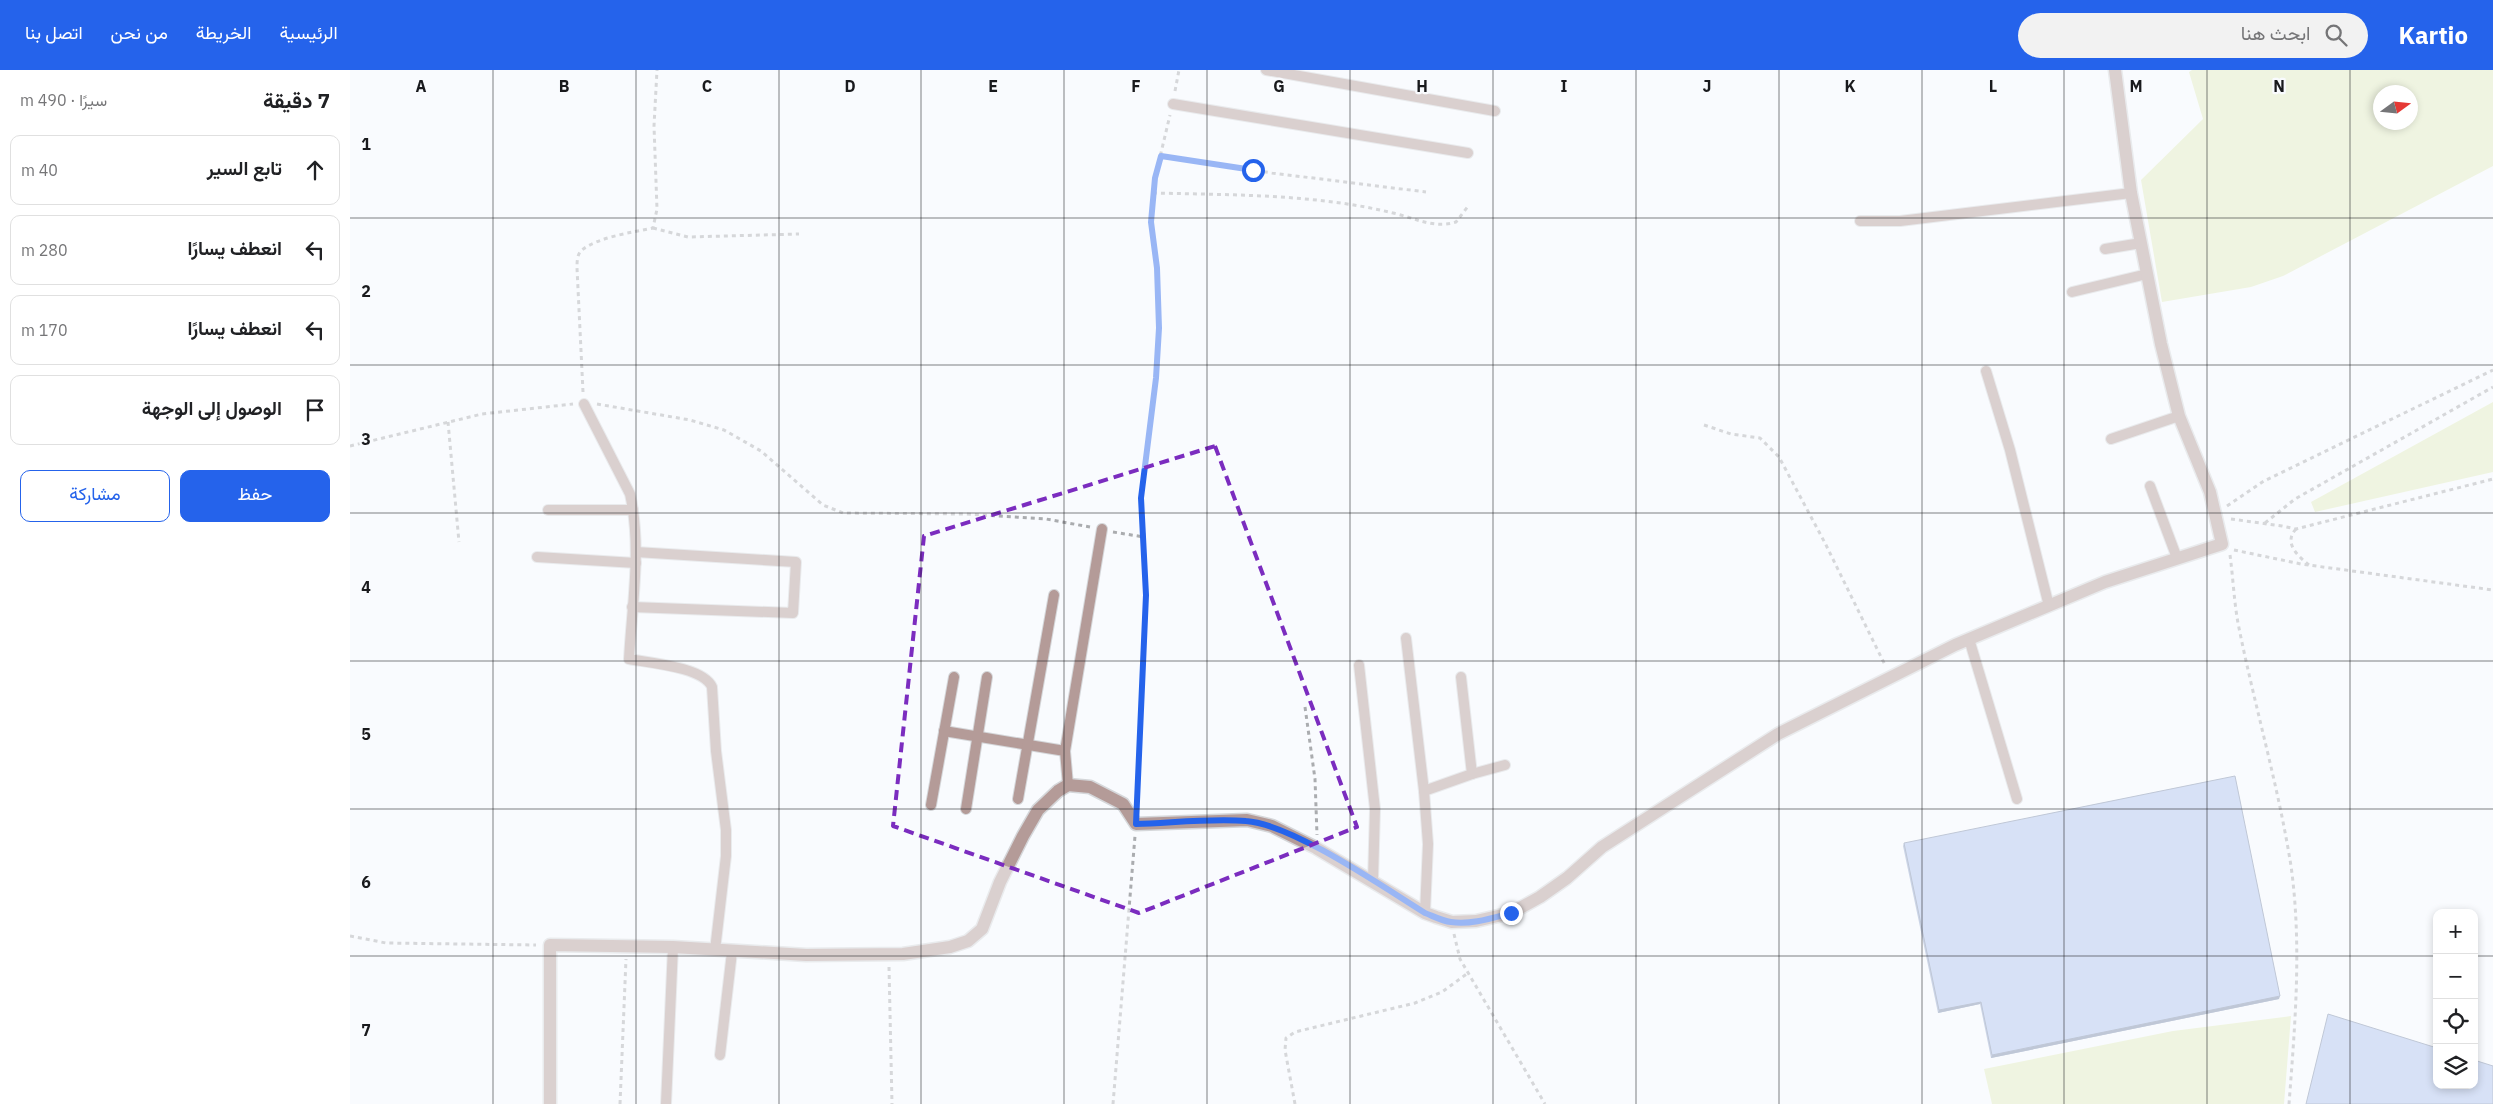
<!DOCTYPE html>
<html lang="ar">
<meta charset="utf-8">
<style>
body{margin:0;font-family:"IBM Plex Sans",Vazirmatn,sans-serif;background:#f2f2f2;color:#202124;direction:rtl}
.controls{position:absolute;right:15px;bottom:15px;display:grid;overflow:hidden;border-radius:10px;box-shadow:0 2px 8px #0003}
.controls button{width:45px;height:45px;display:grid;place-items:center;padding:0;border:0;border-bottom:1px solid #e0e0e0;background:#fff;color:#202124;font:25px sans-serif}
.compass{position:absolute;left:2023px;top:15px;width:45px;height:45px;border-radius:50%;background:#fff;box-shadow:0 2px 8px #0003;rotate:75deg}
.stop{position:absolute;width:15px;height:15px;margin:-11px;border:4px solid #2563eb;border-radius:50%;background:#fff}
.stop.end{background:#2563eb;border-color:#fff;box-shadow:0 1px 5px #0008}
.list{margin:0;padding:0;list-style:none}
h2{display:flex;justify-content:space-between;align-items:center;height:65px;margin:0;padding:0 20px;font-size:21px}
h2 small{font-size:16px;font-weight:400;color:#757577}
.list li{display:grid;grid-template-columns:32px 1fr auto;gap:15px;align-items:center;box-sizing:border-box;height:70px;margin:0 10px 10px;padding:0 10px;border:1px solid #e0e0e0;border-radius:10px}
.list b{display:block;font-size:19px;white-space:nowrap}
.list em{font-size:16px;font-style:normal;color:#757577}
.actions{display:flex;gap:10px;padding:15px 20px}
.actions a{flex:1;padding:11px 0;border:1px solid #2563eb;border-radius:10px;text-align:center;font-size:18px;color:#2563eb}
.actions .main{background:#2563eb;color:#fff}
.icon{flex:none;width:28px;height:28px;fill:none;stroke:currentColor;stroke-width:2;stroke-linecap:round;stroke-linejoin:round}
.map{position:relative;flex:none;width:2143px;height:1034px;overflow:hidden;direction:ltr}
header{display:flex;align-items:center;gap:30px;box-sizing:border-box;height:70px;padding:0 25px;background:#2563eb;color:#fff}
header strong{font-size:24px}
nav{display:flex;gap:28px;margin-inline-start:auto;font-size:18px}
.search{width:350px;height:45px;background:#f2f2f2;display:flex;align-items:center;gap:12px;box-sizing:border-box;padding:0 18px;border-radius:28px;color:#757577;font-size:19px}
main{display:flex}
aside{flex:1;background:#fff}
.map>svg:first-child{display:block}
.green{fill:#e2ecbe;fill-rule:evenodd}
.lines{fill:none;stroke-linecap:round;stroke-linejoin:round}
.lane-casing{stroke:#d5d7da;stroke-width:12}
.street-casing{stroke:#d5d7da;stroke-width:15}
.path{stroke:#aaacaf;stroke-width:3;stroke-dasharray:4 4;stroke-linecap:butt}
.lane{stroke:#b49b98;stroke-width:10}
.street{stroke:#b49b98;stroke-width:12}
.wall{fill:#95a7cd}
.shaded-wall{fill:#7988a7}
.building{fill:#adc2ee;stroke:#7988a7}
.route{stroke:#2563eb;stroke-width:6}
.marked{fill:none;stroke:#7b2cbf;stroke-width:4;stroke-dasharray:10 6;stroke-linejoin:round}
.grid{fill:none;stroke:#191a1d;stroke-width:1;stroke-opacity:0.55}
.grid-label{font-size:16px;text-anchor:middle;font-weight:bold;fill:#191a1d;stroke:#f9fbfe;stroke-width:4.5;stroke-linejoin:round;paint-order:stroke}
</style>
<header>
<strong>Kartio</strong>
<div class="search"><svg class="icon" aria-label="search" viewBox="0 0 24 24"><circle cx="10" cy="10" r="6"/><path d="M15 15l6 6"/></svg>ابحث هنا</div>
<nav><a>الرئيسية</a><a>الخريطة</a><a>من نحن</a><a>اتصل بنا</a></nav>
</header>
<main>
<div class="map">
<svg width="2143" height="1034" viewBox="0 0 2143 1034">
<rect width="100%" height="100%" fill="#f9fbfe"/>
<g class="green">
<path d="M1842 0H2143V96L1933 206 1901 217 1812 232 1791 110 1853 49 1839 2ZM2060 22V52H2030V22Z"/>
<path d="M2143 332V402L1965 442 1961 432Z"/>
<path d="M1941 946 1934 1034H1642L1634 999 1823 961Z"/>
</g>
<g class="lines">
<defs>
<g id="lane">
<path d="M916 0 1145 41"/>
<path d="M823 34 1118 83"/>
<path d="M1510 151H1550L1781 123"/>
<path d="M1755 179 1791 173"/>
<path d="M1722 222 1797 204"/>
<path d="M1636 301 1660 380 1699 536"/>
<path d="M234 334 280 424C292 478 282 534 279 589 300 593 353 597 362 617L366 681 376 760V786L365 880"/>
<path d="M1761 369 1829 346"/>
<path d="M1800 416 1827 488"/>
<path d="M198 440H283"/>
<path d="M187 487 286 493"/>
<path d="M282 537 443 543 446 492 286 482"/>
<path d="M1056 568 1074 721"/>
<path d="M1619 569 1667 729"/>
<path d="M1009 595 1025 739 1023 811"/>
<path d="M594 661 715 681 718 715"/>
<path d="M715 681 752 459"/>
<path d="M1122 704 1155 695"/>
<path d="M668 729 704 525"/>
<path d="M581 735 604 607"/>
<path d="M616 739 637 607"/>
<path d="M1075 843 1078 774 1074 721 1122 704 1111 607"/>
<path d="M370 985 382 882"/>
<path d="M316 1034 323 877"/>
</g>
<path id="street" d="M200 1034V875L323 877 456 885 553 884 600 877 618 871 632 859 650 812 673 766 688 740 708 721 718 715 740 717 773 734 786 754 897 750 922 756 966 778 1075 843 1086 847 1102 852 1126 851 1161 843 1190 827 1217 808 1252 777 1428 664 1605 575 1755 512 1872 474 1860 422 1829 346 1811 274 1781 123 1765 0"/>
</defs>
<use href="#lane" class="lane-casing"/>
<use href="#street" class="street-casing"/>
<g class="path">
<path d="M825 21 829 0"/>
<path d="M811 86 922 103 1076 122"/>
<path d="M803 123C883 125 966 124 1043 143 1065 148 1084 159 1106 152L1119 135"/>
<path d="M303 158 338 167 449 164"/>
<path d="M233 322 227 198C227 192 227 184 232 180 248 167 284 162 303 158L307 139 304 56 307 0"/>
<path d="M247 334 340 350 374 360 411 381 473 435 493 443 615 444 696 449 740 457"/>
<path d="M98 352 109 472"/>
<path d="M1354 355 1381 364 1410 368 1429 387 1475 473 1535 595"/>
<path d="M0 376 132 344 223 334"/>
<path d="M1877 436 1914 411 2143 300"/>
<path d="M1881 449 1932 456 1946 459 2143 409"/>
<path d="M1915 453 1945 429 2143 317"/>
<path d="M1946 459C1933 473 1948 486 1959 495"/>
<path d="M763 462 794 467 796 525 787 729"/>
<path d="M794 467 791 428 806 308 809 259 807 198 801 152 805 108 820 45"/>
<path d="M1884 480 1951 494 2143 520"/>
<path d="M1880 485C1883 507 1884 531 1888 553 1904 634 1928 714 1941 796 1952 875 1945 955 1939 1034"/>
<path d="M955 637 965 709 967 765"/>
<path d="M1104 864 1110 889 1195 1034"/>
<path d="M0 866 36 873 186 875"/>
<path d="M539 897 542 1034"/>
<path d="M270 1034 276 889"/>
<path d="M763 1034 785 766"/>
<path d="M945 1034 935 980 936 968 945 962 1065 933 1092 922 1118 903"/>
</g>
<use href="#lane" class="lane"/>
<use href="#street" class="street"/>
</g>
<path class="wall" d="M1554 773 1929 929 1641 988 1630 934 1588 943 1553 776Z"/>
<g class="shaded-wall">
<path d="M1930 926 1929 929 1641 988 1642 985Z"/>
<path d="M1631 932 1630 934 1588 943 1589 940Z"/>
</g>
<g class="building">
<path d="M1885 706 1930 926 1642 985 1631 932 1589 940 1554 773Z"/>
<path d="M1978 944 2087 978V1015H2124V990L2143 996V1034H1956Z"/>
</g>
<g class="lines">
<path class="route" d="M903 100 811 86 805 108 801 152 807 198 809 258 806 308 791 428 796 525 786 754C821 753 862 748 896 751 942 754 1033 817 1075 843 1083 846 1092 851 1101 852 1121 855 1142 848 1161 843"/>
</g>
<path d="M0 0H2143V1034H0ZM865 376 1007 757 789 843 543 756 574 466Z" fill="#f9fbfe" fill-opacity=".55" fill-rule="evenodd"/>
<path class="marked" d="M865 376 1007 757 789 843 543 756 574 466Z"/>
<path class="grid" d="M143 0V1034M286 0V1034M429 0V1034M571 0V1034M714 0V1034M857 0V1034M1000 0V1034M1143 0V1034M1286 0V1034M1429 0V1034M1572 0V1034M1714 0V1034M1857 0V1034M2000 0V1034M0 148H2143M0 295H2143M0 443H2143M0 591H2143M0 739H2143M0 886H2087M2124 886H2143"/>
<g class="grid-label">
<text x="71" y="22">A</text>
<text x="214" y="22">B</text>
<text x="357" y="22">C</text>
<text x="500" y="22">D</text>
<text x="643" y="22">E</text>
<text x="786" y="22">F</text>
<text x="929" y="22">G</text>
<text x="1072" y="22">H</text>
<text x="1214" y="22">I</text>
<text x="1357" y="22">J</text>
<text x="1500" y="22">K</text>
<text x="1643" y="22">L</text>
<text x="1786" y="22">M</text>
<text x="1929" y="22">N</text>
<text x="16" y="80">1</text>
<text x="16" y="227">2</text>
<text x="16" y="375">3</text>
<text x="16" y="523">4</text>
<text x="16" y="670">5</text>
<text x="16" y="818">6</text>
<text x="16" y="966">7</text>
</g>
</svg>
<div class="controls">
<button>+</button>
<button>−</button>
<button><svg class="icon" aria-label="locate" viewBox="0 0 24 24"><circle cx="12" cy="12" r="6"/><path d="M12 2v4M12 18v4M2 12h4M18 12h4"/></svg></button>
<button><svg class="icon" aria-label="layers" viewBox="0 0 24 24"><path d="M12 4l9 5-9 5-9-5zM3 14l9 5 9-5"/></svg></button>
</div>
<svg class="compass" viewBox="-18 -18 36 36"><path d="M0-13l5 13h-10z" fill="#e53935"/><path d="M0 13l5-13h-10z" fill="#757577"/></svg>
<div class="stop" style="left:903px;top:100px"></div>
<div class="stop end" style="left:1161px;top:843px"></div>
</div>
<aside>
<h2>7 دقيقة<small>سيرًا · 490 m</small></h2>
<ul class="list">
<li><svg class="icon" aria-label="ahead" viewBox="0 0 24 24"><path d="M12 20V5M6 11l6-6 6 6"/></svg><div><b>تابع السير</b></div><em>40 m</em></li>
<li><svg class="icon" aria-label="left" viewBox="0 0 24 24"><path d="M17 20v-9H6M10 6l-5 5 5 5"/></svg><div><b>انعطف يسارًا</b></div><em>280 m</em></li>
<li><svg class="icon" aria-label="left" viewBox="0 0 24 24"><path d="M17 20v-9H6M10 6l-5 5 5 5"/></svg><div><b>انعطف يسارًا</b></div><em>170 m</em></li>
<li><svg class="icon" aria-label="arrive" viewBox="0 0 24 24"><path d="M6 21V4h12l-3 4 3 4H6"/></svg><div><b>الوصول إلى الوجهة</b></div></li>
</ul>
<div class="actions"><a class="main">حفظ</a><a>مشاركة</a></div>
</aside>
</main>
